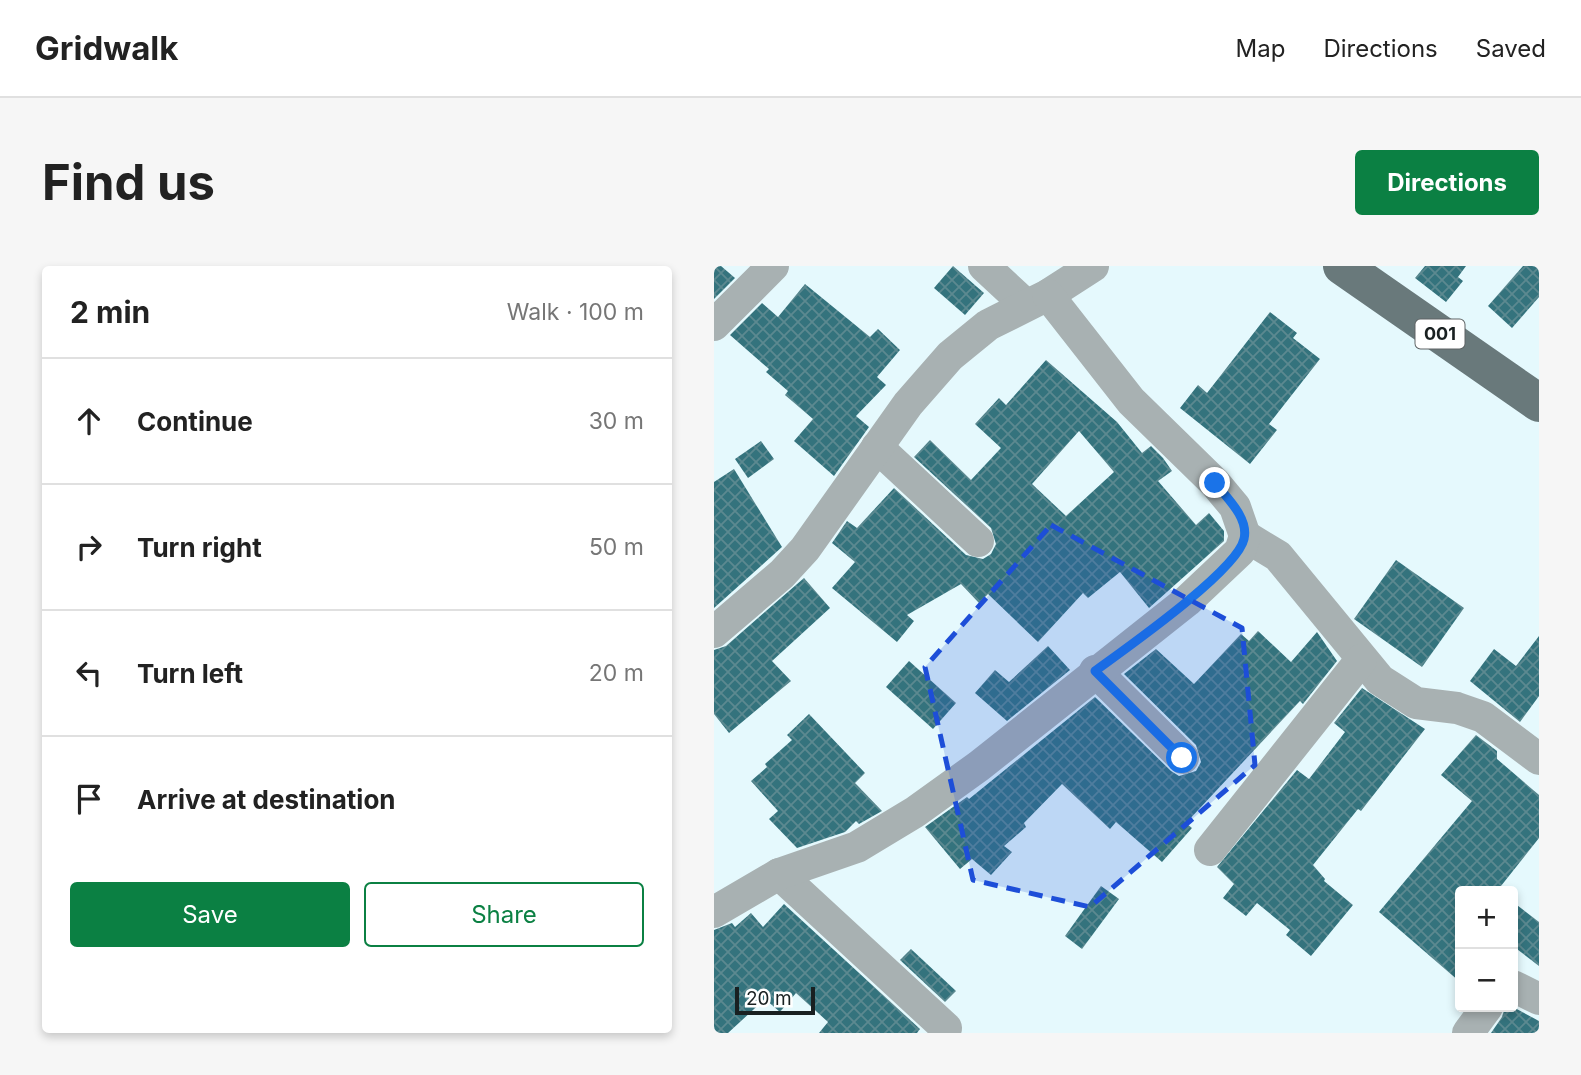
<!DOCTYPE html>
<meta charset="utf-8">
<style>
body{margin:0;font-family:Inter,sans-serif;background:#f6f6f6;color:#222}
.controls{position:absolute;right:21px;bottom:21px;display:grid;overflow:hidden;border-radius:7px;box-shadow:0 4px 10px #0003}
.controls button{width:63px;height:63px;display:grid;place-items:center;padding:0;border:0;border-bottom:2px solid #e0e0e0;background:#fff;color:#222;font:35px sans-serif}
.scale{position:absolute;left:21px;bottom:18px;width:80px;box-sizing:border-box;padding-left:7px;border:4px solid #192021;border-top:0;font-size:19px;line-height:24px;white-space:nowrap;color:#192021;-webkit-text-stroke:5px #fff;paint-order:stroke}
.stop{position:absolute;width:21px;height:21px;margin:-16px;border:5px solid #1a73e8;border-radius:50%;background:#fff}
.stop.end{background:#1a73e8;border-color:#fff;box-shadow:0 2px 7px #0008}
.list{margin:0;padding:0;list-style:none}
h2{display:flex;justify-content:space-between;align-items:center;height:91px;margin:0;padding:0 28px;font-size:30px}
h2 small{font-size:23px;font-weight:400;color:#767676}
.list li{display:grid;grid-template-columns:46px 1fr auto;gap:21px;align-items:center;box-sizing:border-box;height:126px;padding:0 28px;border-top:2px solid #e0e0e0}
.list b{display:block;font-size:26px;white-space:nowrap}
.list em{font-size:23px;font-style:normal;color:#767676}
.actions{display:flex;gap:14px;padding:21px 28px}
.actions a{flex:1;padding:16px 0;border:2px solid #0b8043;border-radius:7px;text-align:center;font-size:24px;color:#0b8043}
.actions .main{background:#0b8043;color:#fff}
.icon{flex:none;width:38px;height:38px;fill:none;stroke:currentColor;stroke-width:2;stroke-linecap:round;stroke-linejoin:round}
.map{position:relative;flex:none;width:825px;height:767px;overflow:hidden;border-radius:7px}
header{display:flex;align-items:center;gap:42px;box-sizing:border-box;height:98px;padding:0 35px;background:#fff;border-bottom:2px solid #e0e0e0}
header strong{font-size:33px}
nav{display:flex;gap:38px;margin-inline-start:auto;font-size:24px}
.intro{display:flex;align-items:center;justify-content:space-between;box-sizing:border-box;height:168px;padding:0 42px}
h1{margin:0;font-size:49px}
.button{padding:18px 32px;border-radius:7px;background:#0b8043;color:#fff;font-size:24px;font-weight:700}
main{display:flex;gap:42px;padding:0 42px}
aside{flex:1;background:#fff;border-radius:7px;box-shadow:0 4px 10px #0003}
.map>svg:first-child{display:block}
.building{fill:url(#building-cross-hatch);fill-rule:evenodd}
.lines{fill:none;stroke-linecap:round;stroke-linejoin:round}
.street{stroke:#a8b1b2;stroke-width:32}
.primary{stroke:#69797b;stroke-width:38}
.route{stroke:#1a73e8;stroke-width:9}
.marked{fill:#1d4ed8;fill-opacity:0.2;stroke:#1d4ed8;stroke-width:5;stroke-dasharray:14 9;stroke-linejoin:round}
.labels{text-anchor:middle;stroke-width:5;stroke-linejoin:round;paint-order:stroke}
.shield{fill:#fff;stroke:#5e6364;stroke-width:2}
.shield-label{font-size:18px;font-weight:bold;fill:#192021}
</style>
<header>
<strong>Gridwalk</strong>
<nav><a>Map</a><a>Directions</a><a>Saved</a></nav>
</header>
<div class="intro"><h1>Find us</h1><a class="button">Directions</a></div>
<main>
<aside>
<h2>2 min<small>Walk · 100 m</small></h2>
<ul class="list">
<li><svg class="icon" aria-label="ahead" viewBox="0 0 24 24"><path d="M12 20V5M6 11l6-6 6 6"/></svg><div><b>Continue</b></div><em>30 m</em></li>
<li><svg class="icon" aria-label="right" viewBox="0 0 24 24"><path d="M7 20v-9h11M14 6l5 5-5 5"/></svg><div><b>Turn right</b></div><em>50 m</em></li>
<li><svg class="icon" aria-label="left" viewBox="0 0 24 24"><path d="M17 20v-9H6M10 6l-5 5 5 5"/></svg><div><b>Turn left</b></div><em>20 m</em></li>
<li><svg class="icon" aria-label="arrive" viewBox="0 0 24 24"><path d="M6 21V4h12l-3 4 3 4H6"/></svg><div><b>Arrive at destination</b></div></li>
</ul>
<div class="actions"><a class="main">Save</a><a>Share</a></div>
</aside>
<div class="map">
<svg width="825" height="767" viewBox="0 0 825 767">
<defs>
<pattern id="building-cross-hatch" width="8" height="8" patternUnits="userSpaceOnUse" patternTransform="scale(1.75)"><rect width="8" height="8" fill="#34737d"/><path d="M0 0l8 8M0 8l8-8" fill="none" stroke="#5c8990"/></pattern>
</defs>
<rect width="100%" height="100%" fill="#e5f9fd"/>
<g class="building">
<path d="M0 0H7L21 12 0 33Z"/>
<path d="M239 0 270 27 251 49 220 22Z"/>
<path d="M711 0H752L744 11 749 15 732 36 701 12Z"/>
<path d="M809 0H825V31L798 62 774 40Z"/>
<path d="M91 18 156 71 164 63 186 84 163 111 172 119 142 150 155 161 120 210 80 175 99 153 71 129 74 125 52 106 55 103 16 69 48 37 64 51Z"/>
<path d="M556 46 583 67 579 72 606 93 555 158 563 164 536 198 466 142 484 119 493 127Z"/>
<path d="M332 94 403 156 428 187 437 180 449 192 458 205 444 215 482 259 495 247 510 265V275L435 342 406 306 374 332 369 327 324 376 274 328 265 337 247 318 193 349 200 355 183 376 118 322 141 296 118 277 133 255 143 262 180 222 252 289 269 293 277 288 282 278 277 262 200 191 216 174 257 214 287 182 261 158 285 132 292 139ZM365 165 400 206 352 250 318 218Z"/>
<path d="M47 175 60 193 34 212 21 193Z"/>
<path d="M20 203 68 281 0 342V216Z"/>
<path d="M682 294 750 342 708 401 640 353Z"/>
<path d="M90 312 116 342 58 395 77 415 15 467 0 448V384L12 380Z"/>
<path d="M544 365 577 396 603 366 623 395 589 438 586 435 472 557 478 562 448 596 402 556 396 563 348 518 310 557 312 561 290 580 298 586 277 609 258 593 246 603 211 561 253 531 255 533 381 431 457 505 465 510 482 505 487 496 482 479 410 408 442 383 480 418 527 368 535 375Z"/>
<path d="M825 370V430L806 456 756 415 780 383 802 400Z"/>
<path d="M334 380 356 404 293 455 261 427 281 404 295 416Z"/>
<path d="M195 395 242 437 219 463 172 421Z"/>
<path d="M648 422 711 463 647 545 644 543 599 599 611 613 610 615 639 639 597 690 572 669 576 664 543 637 532 650 509 632 520 618 503 601 583 504 595 513 631 466 620 457Z"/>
<path d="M95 448 151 507 141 517 168 545 145 558 142 555 131 566 83 582 55 553 64 545 37 515 53 501 51 498 78 474 73 469Z"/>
<path d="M762 469 783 485V493L825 529V572L783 625H746V716L665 646 758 535 727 509Z"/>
<path d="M387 620 405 633 368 683 351 670Z"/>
<path d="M799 636 825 656V700L799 680Z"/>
<path d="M70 638 206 763 203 767H105L114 756 82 727 66 746 51 733 14 767H0V664L18 657 21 661 37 647 49 661Z"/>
<path d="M197 683 242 725 231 736 186 694Z"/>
<path d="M791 741H799L825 755V767H777L788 751Z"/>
</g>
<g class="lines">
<g class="street">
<path d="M270 0 312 39"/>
<path d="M0 59 59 0"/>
<path d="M163 181 264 275"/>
<path d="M531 270 564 290 666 414 702 437 743 442 769 451 825 493"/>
<path d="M0 366 68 308 91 283 194 138 236 90 274 59 334 29 379 0"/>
<path d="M381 405 469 492"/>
<path d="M496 584 647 394"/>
<path d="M65 608 232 762"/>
<path d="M0 646 65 608 143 581 201 546 265 500 473 335 526 285 531 270 521 241 501 217 417 135 334 29"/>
<path d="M799 720 825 733"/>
<path d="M754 767 773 741"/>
</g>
<path class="primary" d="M628 0 825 137"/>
</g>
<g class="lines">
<path class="route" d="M468 492 381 405C411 383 523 305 530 273 535 252 513 232 501 217"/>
</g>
<path class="marked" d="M337 259 528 362 541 499 376 641 259 614 211 401Z"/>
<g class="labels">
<rect class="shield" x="701.5" y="53.5" width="49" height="29" rx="5"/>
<g class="shield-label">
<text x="726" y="74">001</text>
</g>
</g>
</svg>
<div class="controls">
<button>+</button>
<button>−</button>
</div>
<div class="scale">20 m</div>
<div class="stop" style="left:468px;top:492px"></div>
<div class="stop end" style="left:501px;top:217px"></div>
</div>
</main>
